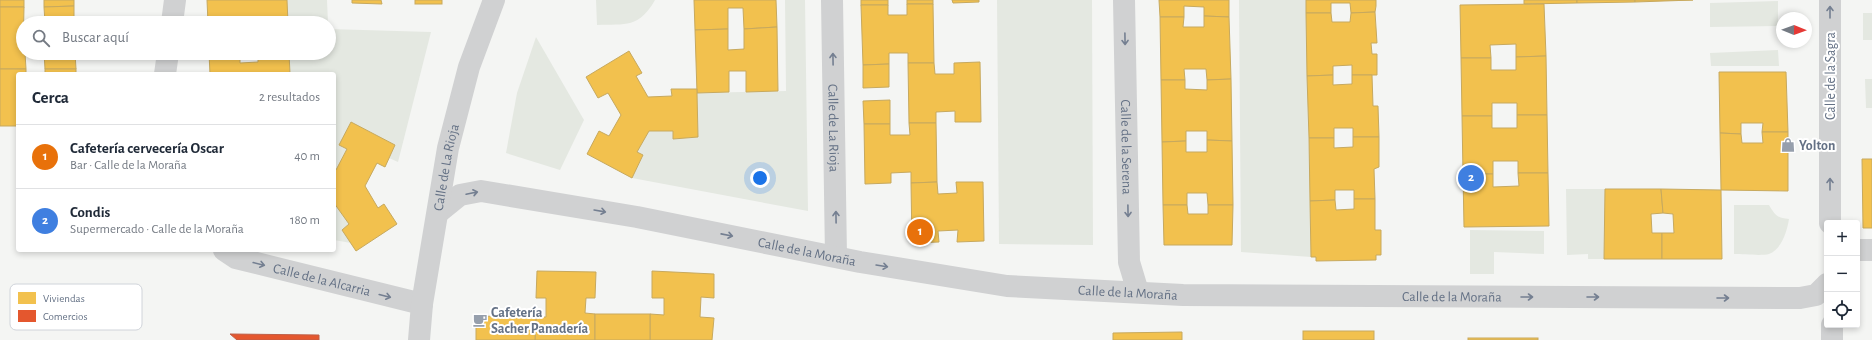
<!DOCTYPE html>
<html lang="es">
<meta charset="utf-8">
<style>
body{margin:0;font-family:"Alegreya Sans",sans-serif;background:#f2f2f3;color:#1f2937}
.controls{position:absolute;right:12px;bottom:12px;display:grid;overflow:hidden;border-radius:4px;box-shadow:0 2px 6px #0003}
.controls button{width:36px;height:36px;display:grid;place-items:center;padding:0;border:0;border-bottom:1px solid #e0e1e3;background:#fff;color:#1f2937;font:20px sans-serif}
.compass{position:absolute;left:1776px;top:12px;width:36px;height:36px;border-radius:50%;background:#fff;box-shadow:0 2px 6px #0003;rotate:91deg}
.you{position:absolute;left:760px;top:178px;width:14px;height:14px;margin:-10px;border:3px solid #fff;border-radius:50%;background:#1a73e8;box-shadow:0 0 0 6px #1a73e833}
.badge{display:grid;place-items:center;width:26px;height:26px;border-radius:50%;background:#d93025;color:#fff;font-size:13px;font-weight:700}
.pin{position:absolute;translate:-50% -50%;border:2px solid #fff;box-shadow:0 1px 4px #0006}
.list{margin:0;padding:0;list-style:none}
h2{display:flex;justify-content:space-between;align-items:center;height:52px;margin:0;padding:0 16px;font-size:17px}
h2 small{font-size:13px;font-weight:400;color:#747a83}
.list li{display:grid;grid-template-columns:26px 1fr auto;gap:12px;align-items:center;box-sizing:border-box;height:64px;padding:0 16px;border-top:1px solid #e0e1e3}
.list b{display:block;font-size:15px;white-space:nowrap}
.list p{margin:0;font-size:13px;white-space:nowrap;color:#747a83}
.list em{font-size:13px;font-style:normal;color:#747a83}
.icon{flex:none;width:22px;height:22px;fill:none;stroke:currentColor;stroke-width:2;stroke-linecap:round;stroke-linejoin:round}
.map{position:relative;flex:none;width:1872px;height:340px;overflow:hidden}
.search{position:absolute;background:#fff;box-shadow:0 2px 6px #0003;left:16px;top:16px;width:320px;height:44px;display:flex;align-items:center;gap:10px;box-sizing:border-box;padding:0 14px;border-radius:22px;color:#747a83;font-size:15px}
.panel{position:absolute;background:#fff;box-shadow:0 2px 6px #0003;left:16px;top:72px;width:320px;height:180px;border-radius:4px}
.map>svg:first-child{display:block}
.green{fill:#e4e8e1}
.homes{fill:#f2c14e;stroke:#c7a95e}
.shops{fill:#e4572e;stroke:#be5f48}
.lines{fill:none;stroke-linecap:round;stroke-linejoin:round}
.minor{stroke:#d0d1d2;stroke-width:22}
.oneway{stroke:#747f91}
.labels{text-anchor:middle;stroke-width:4;stroke-linejoin:round;paint-order:stroke}
.street-label{font-size:14px;fill:#647185;stroke:#fff}
.poi-label{font-size:14px;font-weight:bold;fill:#647185;stroke:#fff;text-anchor:start}
.key{fill:#fff;stroke:#d0d4da;stroke-width:1}
.key-label{font-size:11px;fill:#647185}
</style>
<div class="map">
<svg width="1872" height="340" viewBox="0 0 1872 340">
<rect width="100%" height="100%" fill="#f4f5f3"/>
<g class="green">
<path d="M287 0H327L328 23H288Z"/>
<path d="M596 0H655C639 28 626 24 597 25Z"/>
<path d="M785 0H805L808 211 632 178 643 156 637 152 649 131H673L674 139 698 137 697 93 786 91Z"/>
<path d="M997 0H1092L1093 245 999 244Z"/>
<path d="M1239 0H1306L1311 257 1241 252Z"/>
<path d="M1778 1V26L1710 27V3Z"/>
<rect x="1863" y="13" width="9" height="27"/>
<path d="M329 29 431 32 398 162 389 158 395 145 351 122 339 145 347 149 336 170H334V74H290L289 53H329Z"/>
<path d="M536 37 584 120 560 170 506 153 517 93Z"/>
<path d="M1778 50 1779 66H1711L1710 53Z"/>
<path d="M1865 79H1872V108H1866Z"/>
<path d="M1566 189H1605L1604 259H1588V254L1567 255Z"/>
<path d="M334 203 349 224 342 230 351 243 334 240Z"/>
<path d="M1734 205H1769C1775 215 1777 218 1789 219 1787 231 1782 249 1769 254 1762 256 1743 254 1734 254Z"/>
<path d="M1470 230 1544 231V254L1494 252V274H1470Z"/>
</g>
<g class="homes">
<rect x="0" y="0" width="24" height="7"/>
<path d="M44 0H74V6L44 7Z"/>
<path d="M207 0H287L288 23H208Z"/>
<path d="M352 0H381L382 4 352 3Z"/>
<rect x="415" y="0" width="27" height="4"/>
<path d="M694 0H776L777 27 744 29 743 8H728V29L695 30Z"/>
<rect x="861" y="0" width="27" height="5"/>
<rect x="907" y="0" width="26" height="4"/>
<path d="M952 0H979V2L953 3Z"/>
<path d="M1159 0H1229V17L1204 16V7L1184 6V17H1160Z"/>
<path d="M1306 0H1376V6L1375 12 1351 13 1350 3H1331V13H1306Z"/>
<path d="M1524 0H1577V3L1524 4Z"/>
<path d="M1577 0H1635V2L1577 3Z"/>
<path d="M1635 0H1693L1635 2Z"/>
<path d="M907 4H933L934 63H908V53H889V64L863 65 861 5H888V15H907Z"/>
<path d="M1544 4 1546 56 1516 57V44L1490 45 1491 58H1461L1460 5Z"/>
<path d="M74 6V23H45L44 7Z"/>
<path d="M0 7H24L23 53H25L26 69H0Z"/>
<path d="M1375 12 1377 43H1371L1372 54H1377V75H1352V65L1333 66V75L1307 76 1306 13H1331L1332 22H1350L1351 13Z"/>
<path d="M1204 16 1229 17 1231 79 1207 80 1206 69H1184L1185 80H1161L1160 17H1184L1183 27H1204Z"/>
<path d="M777 27 778 91 746 92V71H729V92L697 93 695 30 728 29V50L744 49V29Z"/>
<path d="M629 51 642 73 636 76 648 97 672 96 671 89H697V93L698 137 673 139V131H649L637 152 643 155 632 178 587 154 599 131 609 136 621 115 608 93 598 98 586 77Z"/>
<path d="M44 53H75L76 69H45Z"/>
<path d="M209 53H240V63L258 62V53H289L290 74H210Z"/>
<path d="M1546 56 1547 115H1517V103H1492V116H1462L1461 58H1491V70H1516V57Z"/>
<path d="M980 62 981 122H955V111L936 112V123H909L908 63H934L935 74H954V63Z"/>
<path d="M889 64V87L863 88V65Z"/>
<path d="M0 69H26V74H18V126H0Z"/>
<rect x="45" y="69" width="31" height="5"/>
<path d="M1719 72H1786L1788 132H1762L1763 123H1741V134L1720 133Z"/>
<path d="M1333 75V85L1352 84V75H1372L1373 106H1378L1379 137H1353V128H1334V138H1309L1307 76Z"/>
<path d="M1231 79 1232 141 1207 140V131H1186V141L1162 142 1161 80H1185V89L1207 90V80Z"/>
<path d="M890 100V124H864L863 101Z"/>
<path d="M1517 115H1547L1548 173H1518V161H1493V174H1463L1462 116H1492V128H1517Z"/>
<path d="M351 122 395 145 385 167 377 163 365 186 378 208 384 204 397 224 356 251 342 230 349 224 334 203V170H336L347 149 339 145Z"/>
<path d="M909 123H936L937 182 911 183V172L891 173V183L865 184 864 124H890V135H910Z"/>
<path d="M1762 132H1788V191L1721 190 1720 133 1741 134 1742 143H1763Z"/>
<path d="M1353 137H1379V167L1374 169 1375 199H1354V190H1335V200L1310 201 1309 138H1334V148L1353 147Z"/>
<path d="M1207 140 1232 141 1233 205H1208L1207 193H1187V205H1163L1162 142 1186 141V152H1207Z"/>
<path d="M1862 159H1872V228H1863Z"/>
<path d="M1518 173H1548L1549 226 1464 227 1463 174H1493V187L1519 186Z"/>
<path d="M937 182 938 194 957 193 956 182H983L984 241 957 242 958 230 938 231 939 242 912 243 911 183Z"/>
<path d="M1605 189H1661L1663 213 1651 214 1652 233H1662V259H1604Z"/>
<path d="M1661 189 1721 190 1722 259H1662V233H1674L1673 214 1663 213Z"/>
<path d="M1354 199H1375V230H1381V255H1376V260L1316 261V257H1311L1310 201 1335 200 1336 210 1354 209Z"/>
<path d="M1163 205H1187L1188 214H1208V205H1233L1232 245H1164Z"/>
<path d="M537 271 596 272 595 298H586L585 313 595 314V340H535L536 317H546V298H536Z"/>
<path d="M652 271 714 274V298L701 297 700 317 714 318 712 340H650V314L664 315V298H652Z"/>
<rect x="595" y="314" width="55" height="26"/>
<path d="M476 316 536 317 535 340H476Z"/>
<rect x="1303" y="331" width="71" height="9"/>
<path d="M1182 332V340H1113V333Z"/>
<rect x="1468" y="338" width="70" height="2"/>
</g>
<path class="shops" d="M230 334 319 335V340H237Z"/>
<g class="lines">
<g class="minor">
<path id="s1" d="M832 0 836 256"/>
<path id="s2" d="M1124 0 1129 262 1138 292"/>
<path d="M1830 0V223"/>
<path d="M172 23 175 0"/>
<path d="M165 74 168 53"/>
<path id="s3" d="M439 212 460 195 481 191 637 217 860 262 1007 286 1183 295 1800 298 1816 295 1827 284"/>
<path id="s4" d="M224 250 236 258 422 304"/>
<path d="M1857 250H1872"/>
<path d="M1832 325V340"/>
<path id="s5" d="M419 340 422 304 448 148 469 67 494 0"/>
</g>
</g>
<defs><path id="oneway-shaft" d="M-6 0H5M1.5-3L5.5 0L1.5 3" fill="none" stroke-width="1.6" stroke-linecap="round" stroke-linejoin="round"/></defs>
<g class="oneway">
<use href="#oneway-shaft" transform="translate(1830 12) rotate(-90)"/>
<use href="#oneway-shaft" transform="translate(1125 39) rotate(89)"/>
<use href="#oneway-shaft" transform="translate(833 59) rotate(-91)"/>
<use href="#oneway-shaft" transform="translate(1830 184) rotate(-90)"/>
<use href="#oneway-shaft" transform="translate(472 193) rotate(-12)"/>
<use href="#oneway-shaft" transform="translate(600 211) rotate(10)"/>
<use href="#oneway-shaft" transform="translate(1128 211) rotate(89)"/>
<use href="#oneway-shaft" transform="translate(836 217) rotate(-91)"/>
<use href="#oneway-shaft" transform="translate(727 235) rotate(11)"/>
<use href="#oneway-shaft" transform="translate(259 264) rotate(14)"/>
<use href="#oneway-shaft" transform="translate(882 266) rotate(9)"/>
<use href="#oneway-shaft" transform="translate(385 296) rotate(14)"/>
<use href="#oneway-shaft" transform="translate(1527 297)"/>
<use href="#oneway-shaft" transform="translate(1593 297)"/>
<use href="#oneway-shaft" transform="translate(1723 298)"/>
</g>
<defs>
<symbol id="shop-bare" viewBox="-9 -9 18 18"><path d="M-5-2.5h2.3a2.7 3.5 0 0 1 5.4 0H5L5.5 6h-11ZM-1.5-2.5h3a1.5 2.3 0 0 0-3 0Z" fill="#969fac" stroke="#fff" stroke-width="2.5" paint-order="stroke"/></symbol>
<symbol id="cafe-bare" viewBox="-9 -9 18 18"><path d="M-5.5-4.5H6V0H3Q3 3.5 0 3.5H-2.5Q-5.5 3.5-5.5 0ZM3-3.2v2h1.7v-2ZM-6 4.5H4V6H-6Z" fill="#969fac" stroke="#fff" stroke-width="2.5" paint-order="stroke"/></symbol>
</defs>
<g fill-rule="evenodd">
<use href="#shop-bare" x="1778" y="135" width="20" height="20"/>
<use href="#cafe-bare" x="470" y="310" width="20" height="20"/>
</g>
<g class="labels">
<g class="street-label">
<text transform="translate(1830 76) rotate(-90)" y="5">Calle de la Sagra</text>
<text dy="5" stroke="none"><textPath href="#s1" startOffset="128">Calle de La Rioja</textPath></text>
<text dy="5" stroke="none"><textPath href="#s2" startOffset="147">Calle de la Serena</textPath></text>
<text dy="5" stroke="none"><textPath href="#s5" startOffset="175">Calle de La Rioja</textPath></text>
<text dy="5" stroke="none"><textPath href="#s3" startOffset="380">Calle de la Moraña</textPath></text>
<text dy="5" stroke="none"><textPath href="#s4" startOffset="103">Calle de la Alcarria</textPath></text>
<text dy="5" stroke="none"><textPath href="#s3" startOffset="704">Calle de la Moraña</textPath></text>
<text dy="5" stroke="none"><textPath href="#s3" startOffset="1028">Calle de la Moraña</textPath></text>
</g>
<g class="poi-label">
<text x="1799" y="150">Yolton</text>
<text x="491" y="317">Cafetería<tspan x="491" dy="16">Sacher Panadería</tspan></text>
</g>
</g>
<rect x="10" y="284" width="132" height="46" rx="6" class="key"/>
<rect x="18" y="292" width="18" height="12" fill="#f2c14e"/>
<rect x="18" y="310" width="18" height="12" fill="#e4572e"/>
<g class="key-label">
<text x="43" y="302">Viviendas</text>
<text x="43" y="320">Comercios</text>
</g>
</svg>
<div class="controls">
<button>+</button>
<button>−</button>
<button><svg class="icon" aria-label="locate" viewBox="0 0 24 24"><circle cx="12" cy="12" r="6"/><path d="M12 2v4M12 18v4M2 12h4M18 12h4"/></svg></button>
</div>
<svg class="compass" viewBox="-18 -18 36 36"><path d="M0-13l5 13h-10z" fill="#e53935"/><path d="M0 13l5-13h-10z" fill="#747a83"/></svg>
<div class="you"></div>
<div class="pin badge" style="left:920px;top:232px;background:#e8710a">1</div>
<div class="pin badge" style="left:1471px;top:178px;background:#3f7fe0">2</div>
<div class="search"><svg class="icon" aria-label="search" viewBox="0 0 24 24"><circle cx="10" cy="10" r="6"/><path d="M15 15l6 6"/></svg>Buscar aquí</div>
<section class="panel">
<h2>Cerca<small>2 resultados</small></h2>
<ul class="list">
<li><span class="badge" style="background:#e8710a">1</span><div><b>Cafetería cervecería Oscar</b><p>Bar · Calle de la Moraña</p></div><em>40 m</em></li>
<li><span class="badge" style="background:#3f7fe0">2</span><div><b>Condis</b><p>Supermercado · Calle de la Moraña</p></div><em>180 m</em></li>
</ul>
</section>
</div>
